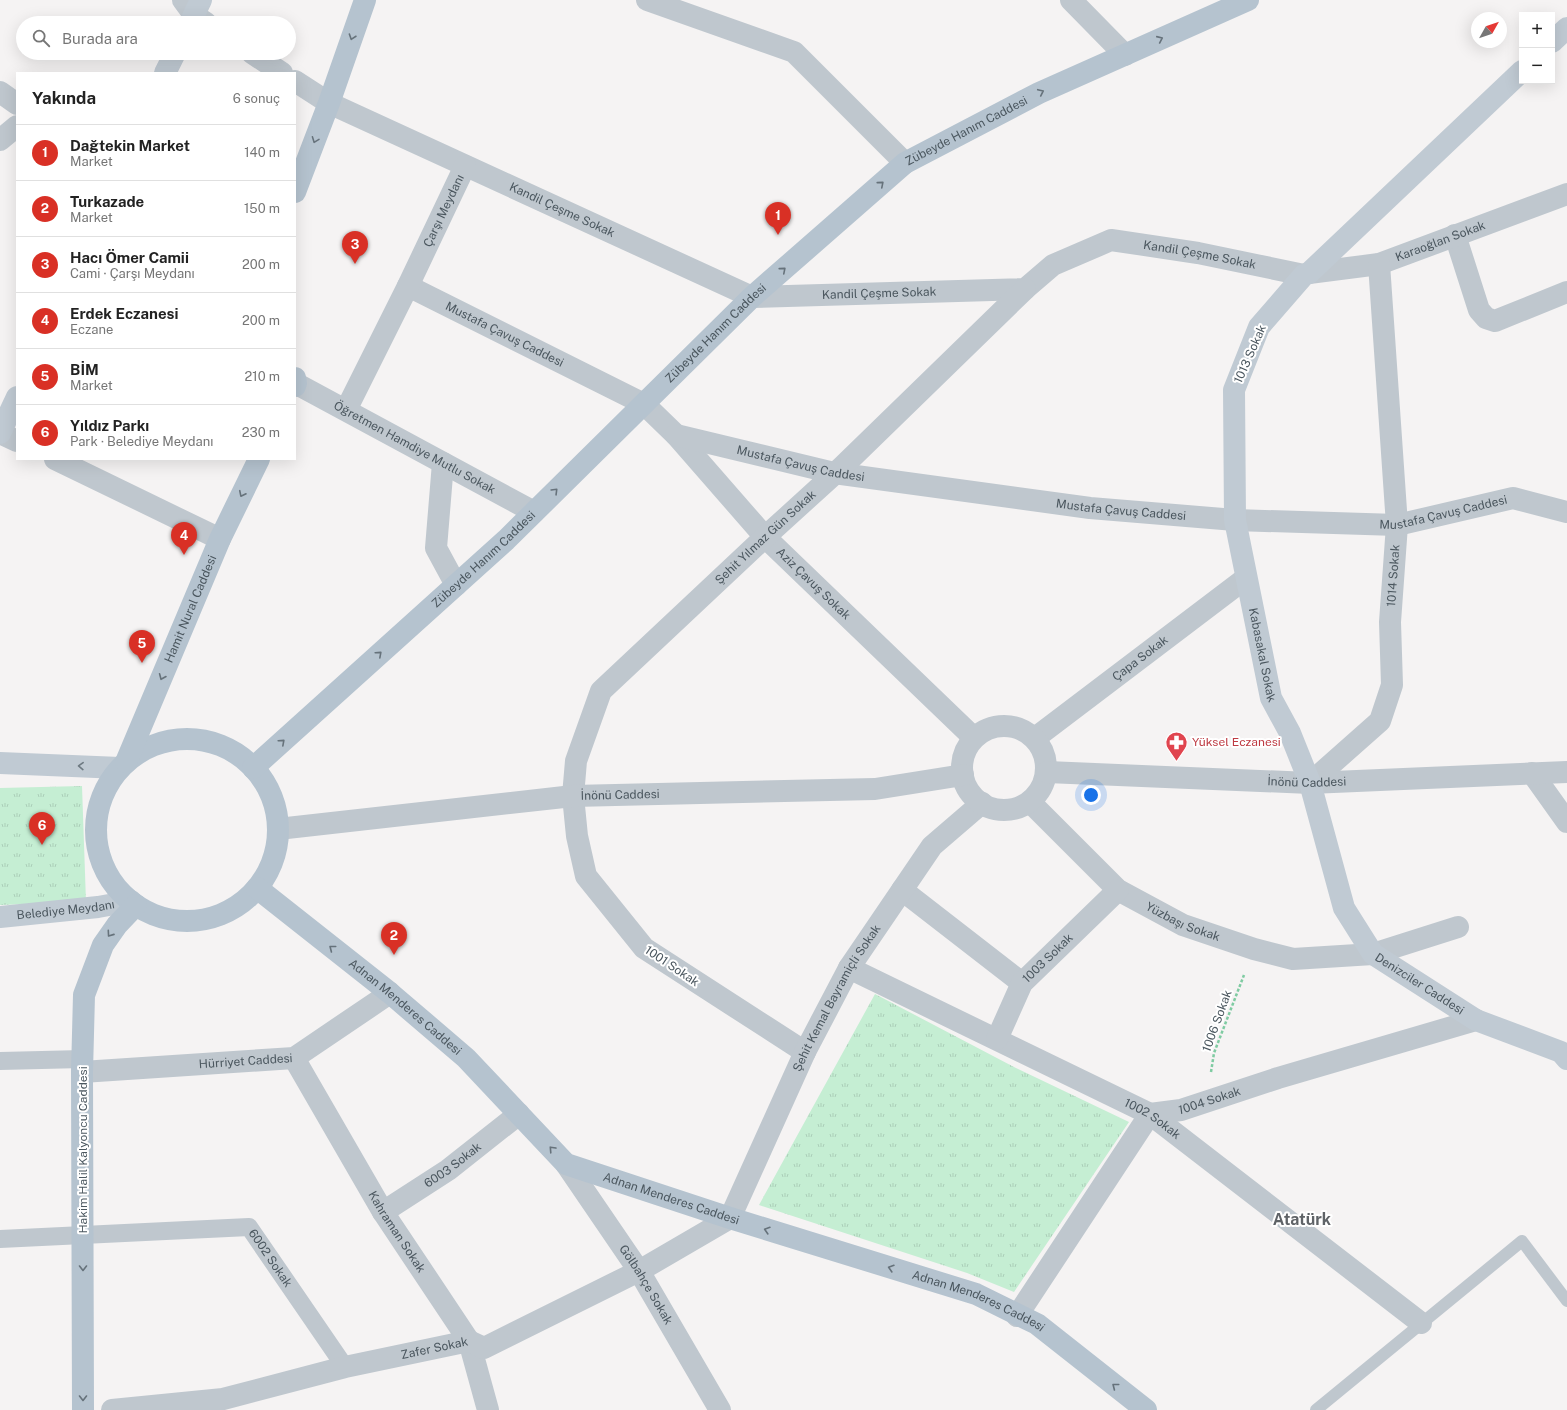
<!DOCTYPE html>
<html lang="tr">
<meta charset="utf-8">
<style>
body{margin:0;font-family:"Public Sans",sans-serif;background:#f2f2f2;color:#222}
.controls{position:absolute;right:12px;top:12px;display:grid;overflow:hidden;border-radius:0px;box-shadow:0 4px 16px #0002}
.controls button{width:36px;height:36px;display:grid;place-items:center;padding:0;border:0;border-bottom:1px solid #e0e0e0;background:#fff;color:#222;font:20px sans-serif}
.compass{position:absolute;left:1471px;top:12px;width:36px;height:36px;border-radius:50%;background:#fff;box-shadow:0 4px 16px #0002;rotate:50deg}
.you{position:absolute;left:1091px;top:795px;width:14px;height:14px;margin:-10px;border:3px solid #fff;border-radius:50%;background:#1a73e8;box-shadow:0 0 0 6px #1a73e833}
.badge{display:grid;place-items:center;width:26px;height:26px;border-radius:50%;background:#d93025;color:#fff;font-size:13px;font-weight:700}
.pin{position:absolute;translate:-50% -33px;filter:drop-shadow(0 1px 2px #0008)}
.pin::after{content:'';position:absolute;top:21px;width:14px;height:12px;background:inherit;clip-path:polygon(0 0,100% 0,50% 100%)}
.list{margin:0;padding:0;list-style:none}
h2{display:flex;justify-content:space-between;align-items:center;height:52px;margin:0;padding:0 16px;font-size:17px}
h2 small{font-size:13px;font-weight:400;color:#767676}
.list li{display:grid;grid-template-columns:26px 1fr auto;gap:12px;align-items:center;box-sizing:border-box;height:56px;padding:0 16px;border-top:1px solid #e0e0e0}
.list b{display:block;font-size:15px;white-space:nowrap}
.list p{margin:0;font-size:13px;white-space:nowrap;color:#767676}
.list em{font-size:13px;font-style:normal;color:#767676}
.icon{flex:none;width:22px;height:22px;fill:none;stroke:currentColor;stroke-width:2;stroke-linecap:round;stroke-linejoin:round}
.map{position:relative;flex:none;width:1567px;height:1410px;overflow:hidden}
.search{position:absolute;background:#fff;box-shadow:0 4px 16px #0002;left:16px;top:16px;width:280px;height:44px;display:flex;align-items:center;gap:10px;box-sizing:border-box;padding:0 14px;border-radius:22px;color:#767676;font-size:15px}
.panel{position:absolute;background:#fff;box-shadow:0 4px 16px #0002;left:16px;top:72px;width:280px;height:388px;border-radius:0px}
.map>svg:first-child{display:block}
.grass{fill:url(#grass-tufts)}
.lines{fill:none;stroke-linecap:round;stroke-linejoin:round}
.path{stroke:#7fcba2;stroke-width:2.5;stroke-dasharray:3 2;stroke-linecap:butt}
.service{stroke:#bfc7ce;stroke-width:12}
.pedestrian{stroke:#bfc7ce;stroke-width:18}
.minor{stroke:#bfc7ce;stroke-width:22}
.tertiary{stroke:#bfc7ce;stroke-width:22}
.secondary{stroke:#c0cad3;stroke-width:22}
.primary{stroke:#b5c3cf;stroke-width:22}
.oneway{stroke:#66727b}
.oneway2{stroke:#6e7a82}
.labels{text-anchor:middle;stroke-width:4;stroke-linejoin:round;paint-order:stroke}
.street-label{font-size:12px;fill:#4b575f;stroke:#fff}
.health-label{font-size:12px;fill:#be3a42;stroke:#fff;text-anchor:start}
.district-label{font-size:16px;font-weight:bold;fill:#5f6367;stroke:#fff}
</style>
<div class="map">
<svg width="1567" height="1410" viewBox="0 0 1567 1410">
<defs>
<pattern id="grass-tufts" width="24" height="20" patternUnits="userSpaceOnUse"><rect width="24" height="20" fill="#c5eed3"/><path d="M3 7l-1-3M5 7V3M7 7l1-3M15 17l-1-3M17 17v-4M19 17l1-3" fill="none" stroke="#abceb8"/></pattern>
</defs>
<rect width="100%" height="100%" fill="#f5f3f3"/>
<g class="grass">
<path d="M82 786 86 902 0 905V788Z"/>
<path d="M875 994 1014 1067 1129 1122 1014 1292 967 1273 759 1205Z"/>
</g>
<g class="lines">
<path class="path" d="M1211 1072 1214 1053 1244 975"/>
<path class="service" d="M1316 1410 1522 1241 1567 1301"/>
<g class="pedestrian">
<path d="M0 1061 83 1059"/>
<path id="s1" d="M0 1239 249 1227 345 1367"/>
</g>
<g class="minor">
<path d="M183 0 194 15 206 23"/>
<path d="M647 0 794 52 905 163"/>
<path d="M1071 0 1125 55"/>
<path d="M252 53 282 73"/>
<path id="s2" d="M295 81 329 103 752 297 1025 289 1053 265 1111 240 1198 253 1304 275"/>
<path d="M0 92 17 104"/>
<path d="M0 140 17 126"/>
<path d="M1455 235 1479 310 1486 318 1495 321 1567 292"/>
<path id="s3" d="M1309 273 1379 264 1567 194"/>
<path id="s4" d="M408 286 644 404 676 435 765 537 974 738"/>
<path id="s5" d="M295 383 534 512"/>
<path id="s6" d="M346 410 408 286 465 166"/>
<path d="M0 433 17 441"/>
<path id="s7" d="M676 435 834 473 1090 508 1235 520 1397 525 1513 498 1567 512"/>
<path d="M55 459 220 539"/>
<path d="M443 463 436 548 456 585"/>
<path id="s8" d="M1035 738 1246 578"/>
<path d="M1532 773 1567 822"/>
<path id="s9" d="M1310 783 1380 721 1392 685 1390 622 1397 525 1379 264"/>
<path id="s10" d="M1030 802 1118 890 1183 925 1254 949 1293 959 1373 954 1458 927"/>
<path d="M902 890 1022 983"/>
<path id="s11" d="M849 968 1150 1114 1421 1323"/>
<path id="s12" d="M997 1039 1022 983 1118 890"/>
<path id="s13" d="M805 1052 644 948 586 876 577 836 573 796 576 761 601 691 765 537 842 467 1025 289"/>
<path id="s14" d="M294 1058 383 1212 469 1341 488 1410"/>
<path id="s15" d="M82 1072 294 1058 390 993"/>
<path id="s16" d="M566 1164 639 1271 720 1410"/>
<path id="s17" d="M383 1212 448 1170 519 1114"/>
<path id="s18" d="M1017 1316 1150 1114 1181 1110 1278 1078 1476 1020"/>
<path id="s19" d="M112 1410 223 1399 345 1367 469 1341 484 1348 639 1271 730 1218 805 1052 849 968 932 846 982 803"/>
</g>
<g class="tertiary">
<circle cx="1004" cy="768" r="42"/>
<path id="s20" d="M1047 772 1310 783 1567 772"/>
<path id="s21" d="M278 829 573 796 875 789 963 775"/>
</g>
<g class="secondary">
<path d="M190 23 201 0"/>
<path d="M1552 42 1567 28"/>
<path id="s22" d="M1522 71 1309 273 1304 275 1259 327 1234 390 1235 520 1271 698 1290 733 1310 783 1344 908 1373 954 1476 1020 1561 1052 1567 1059"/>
<path d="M165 73 175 53"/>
<path d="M0 433 17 397"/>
<path d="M0 763 120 768"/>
<path id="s23" d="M0 917 98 907 131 901"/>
</g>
<g class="primary">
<path d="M295 192 329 103 365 0"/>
<path d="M295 378 296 383 295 386"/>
<circle cx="187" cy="830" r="91"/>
<path id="s24" d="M126 762 220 539 259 459"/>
<path id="s25" d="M253 768 506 540 752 297 905 163 1039 93 1248 0"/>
<path id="s26" d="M257 888 390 993 466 1058 566 1164 730 1218 976 1294 1037 1324 1146 1410"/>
<path d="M83 1410 82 1072 84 995 103 945 117 925 136 905"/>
</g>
</g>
<defs><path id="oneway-chevron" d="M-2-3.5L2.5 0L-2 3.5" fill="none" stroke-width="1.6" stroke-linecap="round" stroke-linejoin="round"/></defs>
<g class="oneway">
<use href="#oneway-chevron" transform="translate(352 37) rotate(109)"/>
<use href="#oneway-chevron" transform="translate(1160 39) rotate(-24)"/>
<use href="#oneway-chevron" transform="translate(1041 92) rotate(-25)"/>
<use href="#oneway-chevron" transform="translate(315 140) rotate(111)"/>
<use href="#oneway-chevron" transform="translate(881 184) rotate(-41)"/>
<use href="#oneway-chevron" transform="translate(783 270) rotate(-41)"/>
<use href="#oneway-chevron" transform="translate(555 491) rotate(-45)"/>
<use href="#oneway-chevron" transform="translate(242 494) rotate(116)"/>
<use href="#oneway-chevron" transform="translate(379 654) rotate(-42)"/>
<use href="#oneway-chevron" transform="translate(162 677) rotate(113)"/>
<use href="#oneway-chevron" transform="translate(282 742) rotate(-42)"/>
<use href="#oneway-chevron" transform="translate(110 934) rotate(125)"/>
<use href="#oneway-chevron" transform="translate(332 948) rotate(-142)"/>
<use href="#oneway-chevron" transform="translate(552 1149) rotate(-133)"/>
<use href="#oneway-chevron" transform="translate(767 1230) rotate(-163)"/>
<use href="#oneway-chevron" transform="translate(83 1268) rotate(90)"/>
<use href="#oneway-chevron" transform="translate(891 1268) rotate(-163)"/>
<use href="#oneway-chevron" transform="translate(1115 1386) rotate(-142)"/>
<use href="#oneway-chevron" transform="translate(83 1398) rotate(90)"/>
</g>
<use class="oneway2" href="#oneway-chevron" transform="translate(81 766) rotate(-178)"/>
<defs>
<symbol id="pharmacy-pin" viewBox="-11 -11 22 30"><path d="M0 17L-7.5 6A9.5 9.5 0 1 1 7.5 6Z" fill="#e0444e" stroke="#fff"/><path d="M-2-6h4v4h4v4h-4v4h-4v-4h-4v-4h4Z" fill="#fff"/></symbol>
</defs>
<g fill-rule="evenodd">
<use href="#pharmacy-pin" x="1164" y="730" width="25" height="34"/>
</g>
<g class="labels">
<g class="street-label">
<text dy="4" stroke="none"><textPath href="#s25" startOffset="959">Zübeyde Hanım Caddesi</textPath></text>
<text dy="4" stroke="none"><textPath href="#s2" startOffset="297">Kandil Çeşme Sokak</textPath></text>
<text dy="4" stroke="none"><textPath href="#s6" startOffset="222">Çarşı Meydanı</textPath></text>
<text dy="4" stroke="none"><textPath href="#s3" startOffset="136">Karaoğlan Sokak</textPath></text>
<text dy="4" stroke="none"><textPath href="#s2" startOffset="969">Kandil Çeşme Sokak</textPath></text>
<text dy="4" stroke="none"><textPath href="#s2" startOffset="633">Kandil Çeşme Sokak</textPath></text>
<text dy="4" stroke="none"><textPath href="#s25" startOffset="635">Zübeyde Hanım Caddesi</textPath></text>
<text dy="4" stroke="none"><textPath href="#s4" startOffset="108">Mustafa Çavuş Caddesi</textPath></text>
<text transform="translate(1250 354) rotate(-66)" y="4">1013 Sokak</text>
<text dy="4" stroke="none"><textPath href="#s5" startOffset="136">Öğretmen Hamdiye Mutlu Sokak</textPath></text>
<text dy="4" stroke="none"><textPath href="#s7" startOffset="128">Mustafa Çavuş Caddesi</textPath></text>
<text dy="4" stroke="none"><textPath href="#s7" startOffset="452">Mustafa Çavuş Caddesi</textPath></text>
<text dy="4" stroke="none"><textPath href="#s7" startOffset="776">Mustafa Çavuş Caddesi</textPath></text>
<text dy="4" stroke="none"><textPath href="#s13" startOffset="700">Şehit Yılmaz Gün Sokak</textPath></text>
<text dy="4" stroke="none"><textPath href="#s25" startOffset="311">Zübeyde Hanım Caddesi</textPath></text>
<text dy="4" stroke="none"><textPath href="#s9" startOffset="241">1014 Sokak</textPath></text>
<text dy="4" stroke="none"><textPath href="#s4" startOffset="511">Aziz Çavuş Sokak</textPath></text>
<text dy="4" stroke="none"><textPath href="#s24" startOffset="166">Hamit Nural Caddesi</textPath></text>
<text dy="4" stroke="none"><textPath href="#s22" startOffset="703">Kabasakal Sokak</textPath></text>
<text dy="4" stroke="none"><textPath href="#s8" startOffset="132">Çapa Sokak</textPath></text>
<text dy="4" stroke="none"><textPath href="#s20" startOffset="260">İnönü Caddesi</textPath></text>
<text dy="4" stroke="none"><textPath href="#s21" startOffset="344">İnönü Caddesi</textPath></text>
<text dy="4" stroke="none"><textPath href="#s23" startOffset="66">Belediye Meydanı</textPath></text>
<text dy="4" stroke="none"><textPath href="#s10" startOffset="197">Yüzbaşı Sokak</textPath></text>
<text dy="4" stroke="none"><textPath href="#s12" startOffset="97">1003 Sokak</textPath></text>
<text transform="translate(672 966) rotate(34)" y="4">1001 Sokak</text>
<text dy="4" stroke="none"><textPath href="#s22" startOffset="1080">Denizciler Caddesi</textPath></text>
<text dy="4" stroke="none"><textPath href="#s19" startOffset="904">Şehit Kemal Bayramiçli Sokak</textPath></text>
<text dy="4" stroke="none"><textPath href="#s26" startOffset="190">Adnan Menderes Caddesi</textPath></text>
<text transform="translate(1217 1021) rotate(-70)" y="4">1006 Sokak</text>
<text dy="4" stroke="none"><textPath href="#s15" startOffset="164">Hürriyet Caddesi</textPath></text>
<text dy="4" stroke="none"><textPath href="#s18" startOffset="303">1004 Sokak</textPath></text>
<text dy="4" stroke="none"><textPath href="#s11" startOffset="339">1002 Sokak</textPath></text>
<text transform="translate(83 1150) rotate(-90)" y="4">Hakim Halil Kalyoncu Caddesi</text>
<text dy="4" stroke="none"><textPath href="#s17" startOffset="84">6003 Sokak</textPath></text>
<text dy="4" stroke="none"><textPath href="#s26" startOffset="526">Adnan Menderes Caddesi</textPath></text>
<text dy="4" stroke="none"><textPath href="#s14" startOffset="202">Kahraman Sokak</textPath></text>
<text dy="4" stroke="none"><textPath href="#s1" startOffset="287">6002 Sokak</textPath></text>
<text dy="4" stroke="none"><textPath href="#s16" startOffset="145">Gölbahçe Sokak</textPath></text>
<text dy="4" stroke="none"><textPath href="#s26" startOffset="850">Adnan Menderes Caddesi</textPath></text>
<text dy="4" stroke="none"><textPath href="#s19" startOffset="329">Zafer Sokak</textPath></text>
</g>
<g class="health-label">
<text x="1192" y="746">Yüksel Eczanesi</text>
</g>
<g class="district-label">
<text x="1302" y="1225">Atatürk</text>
</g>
</g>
</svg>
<div class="controls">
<button>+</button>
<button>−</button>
</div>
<svg class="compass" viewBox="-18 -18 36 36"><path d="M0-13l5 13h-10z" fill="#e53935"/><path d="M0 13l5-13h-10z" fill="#767676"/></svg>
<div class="you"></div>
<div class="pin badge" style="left:778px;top:235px">1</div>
<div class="pin badge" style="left:394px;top:955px">2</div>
<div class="pin badge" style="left:355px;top:264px">3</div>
<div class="pin badge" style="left:184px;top:555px">4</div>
<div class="pin badge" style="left:142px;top:663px">5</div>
<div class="pin badge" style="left:42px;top:845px">6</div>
<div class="search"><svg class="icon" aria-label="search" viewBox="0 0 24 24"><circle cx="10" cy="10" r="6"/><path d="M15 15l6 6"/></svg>Burada ara</div>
<section class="panel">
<h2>Yakında<small>6 sonuç</small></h2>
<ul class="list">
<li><span class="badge">1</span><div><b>Dağtekin Market</b><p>Market</p></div><em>140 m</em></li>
<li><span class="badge">2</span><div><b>Turkazade</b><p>Market</p></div><em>150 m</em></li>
<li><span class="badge">3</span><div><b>Hacı Ömer Camii</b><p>Cami · Çarşı Meydanı</p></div><em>200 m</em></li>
<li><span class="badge">4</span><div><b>Erdek Eczanesi</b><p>Eczane</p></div><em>200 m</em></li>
<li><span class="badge">5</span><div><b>BİM</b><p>Market</p></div><em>210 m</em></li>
<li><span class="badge">6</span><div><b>Yıldız Parkı</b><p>Park · Belediye Meydanı</p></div><em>230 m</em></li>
</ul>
</section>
</div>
